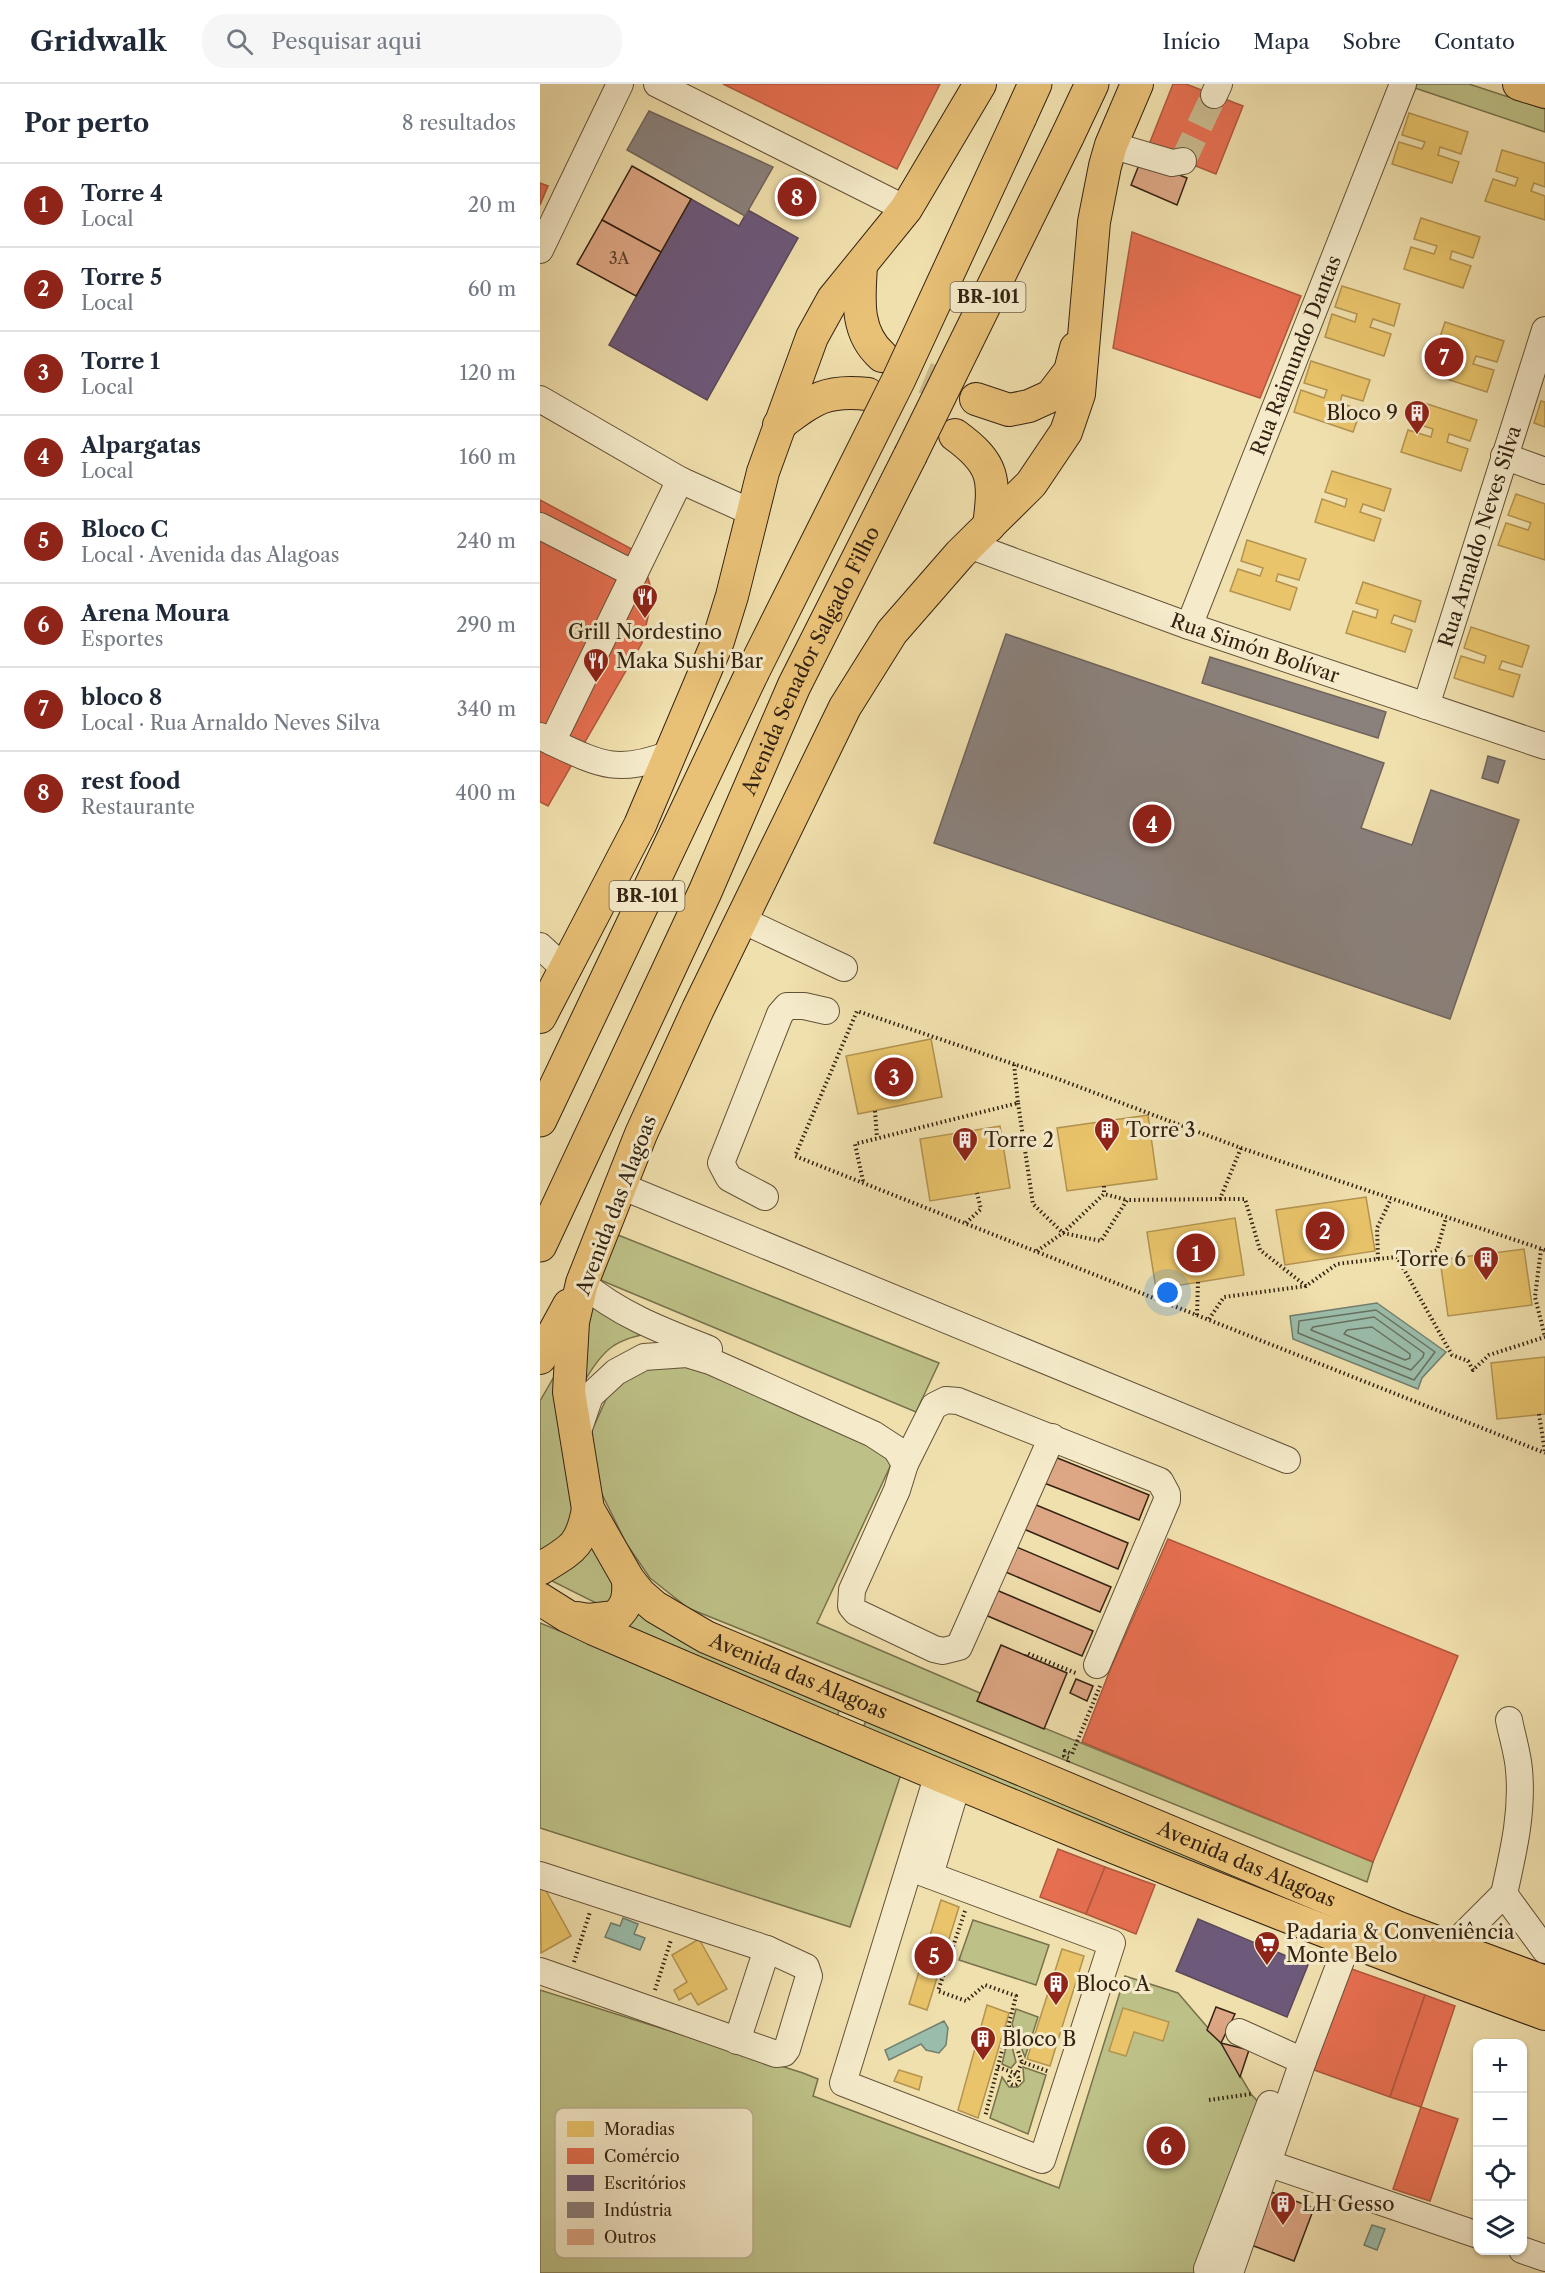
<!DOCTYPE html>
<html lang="pt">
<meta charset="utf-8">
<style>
body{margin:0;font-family:"Libre Caslon Text",serif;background:#f6f6f7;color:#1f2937}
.controls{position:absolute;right:18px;bottom:18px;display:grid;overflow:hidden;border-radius:12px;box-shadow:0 2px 4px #0004}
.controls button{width:54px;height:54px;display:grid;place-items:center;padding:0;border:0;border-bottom:2px solid #e0e1e3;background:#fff;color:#1f2937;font:30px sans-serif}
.you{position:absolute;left:628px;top:1209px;width:21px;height:21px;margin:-15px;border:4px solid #fff;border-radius:50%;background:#1a73e8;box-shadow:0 0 0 9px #1a73e833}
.badge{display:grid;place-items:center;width:39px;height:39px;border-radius:50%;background:#8f2418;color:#fff;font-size:20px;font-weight:700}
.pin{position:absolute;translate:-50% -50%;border:3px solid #fff;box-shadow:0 2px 6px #0006}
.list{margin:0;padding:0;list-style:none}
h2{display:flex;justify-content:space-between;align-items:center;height:78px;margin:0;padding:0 24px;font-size:26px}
h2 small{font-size:20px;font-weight:400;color:#747a83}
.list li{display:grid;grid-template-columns:39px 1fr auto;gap:18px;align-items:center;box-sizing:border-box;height:84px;padding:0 24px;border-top:2px solid #e0e1e3}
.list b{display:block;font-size:22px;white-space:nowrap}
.list p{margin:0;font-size:20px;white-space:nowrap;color:#747a83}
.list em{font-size:20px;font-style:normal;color:#747a83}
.icon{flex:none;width:33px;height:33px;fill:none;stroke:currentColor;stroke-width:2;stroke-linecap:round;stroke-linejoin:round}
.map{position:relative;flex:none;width:1005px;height:2189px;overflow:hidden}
header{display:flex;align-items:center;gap:36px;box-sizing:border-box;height:84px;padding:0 30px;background:#fff;border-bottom:2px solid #e0e1e3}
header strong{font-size:28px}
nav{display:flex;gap:33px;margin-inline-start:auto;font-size:21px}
.search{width:420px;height:54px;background:#f6f6f7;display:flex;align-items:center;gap:15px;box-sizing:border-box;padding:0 21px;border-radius:24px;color:#747a83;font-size:22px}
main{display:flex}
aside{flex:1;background:#fff}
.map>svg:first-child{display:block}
.green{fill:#bdc187;stroke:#78724c;stroke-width:1.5}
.water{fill:#9abdab;stroke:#717f6e;stroke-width:1.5}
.homes{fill:#e9c46a;stroke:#b39350;stroke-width:1.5}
.shops{fill:#e76f51;stroke:#b1583e;stroke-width:1.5}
.offices{fill:#6d597a;stroke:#5c485b;stroke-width:1.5}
.industry{fill:#8a817c;stroke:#70645c;stroke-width:1.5}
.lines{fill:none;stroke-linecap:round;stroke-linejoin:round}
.shore{stroke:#67705e;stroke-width:1.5}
.building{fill:#dda684;stroke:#342212;stroke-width:1.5}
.minor-tunnel{stroke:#caba8e;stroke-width:26;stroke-dasharray:26 13;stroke-linecap:butt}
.major-tunnel{stroke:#caba8e;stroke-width:32;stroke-dasharray:32 16;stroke-linecap:butt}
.minor-casing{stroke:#635239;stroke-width:28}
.major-casing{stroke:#342212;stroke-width:34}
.highway-casing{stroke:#342212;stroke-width:35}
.path{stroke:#342212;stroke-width:4;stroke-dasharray:1.5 3;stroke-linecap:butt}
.minor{stroke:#f5ebca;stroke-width:26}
.major{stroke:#e8c076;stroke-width:32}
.highway{stroke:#e8c076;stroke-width:33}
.highway-bridge-casing{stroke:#342212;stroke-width:35;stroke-linecap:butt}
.highway-bridge{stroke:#e8c076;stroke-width:33}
.labels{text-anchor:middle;stroke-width:6;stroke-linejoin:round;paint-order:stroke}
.number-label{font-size:16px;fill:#5e432e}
.shield{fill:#f5ebca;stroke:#6e5e49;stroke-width:1.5}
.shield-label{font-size:18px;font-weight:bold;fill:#342212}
.street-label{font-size:20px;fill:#342212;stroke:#f5ebca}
.poi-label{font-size:20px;fill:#342212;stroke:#f5ebca;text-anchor:start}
.key{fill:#f5ebca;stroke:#bbaf93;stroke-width:1.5}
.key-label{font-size:16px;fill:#342212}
</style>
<header>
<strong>Gridwalk</strong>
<div class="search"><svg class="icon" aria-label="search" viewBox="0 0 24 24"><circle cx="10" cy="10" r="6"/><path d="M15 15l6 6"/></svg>Pesquisar aqui</div>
<nav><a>Início</a><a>Mapa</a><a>Sobre</a><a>Contato</a></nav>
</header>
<main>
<aside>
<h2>Por perto<small>8 resultados</small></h2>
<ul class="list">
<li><span class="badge">1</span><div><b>Torre 4</b><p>Local</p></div><em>20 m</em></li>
<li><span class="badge">2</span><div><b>Torre 5</b><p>Local</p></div><em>60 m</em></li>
<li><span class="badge">3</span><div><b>Torre 1</b><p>Local</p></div><em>120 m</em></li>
<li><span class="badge">4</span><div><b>Alpargatas</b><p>Local</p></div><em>160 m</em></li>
<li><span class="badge">5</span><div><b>Bloco C</b><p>Local · Avenida das Alagoas</p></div><em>240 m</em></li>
<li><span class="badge">6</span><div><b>Arena Moura</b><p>Esportes</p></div><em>290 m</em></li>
<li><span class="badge">7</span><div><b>bloco 8</b><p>Local · Rua Arnaldo Neves Silva</p></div><em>340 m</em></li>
<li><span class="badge">8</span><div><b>rest food</b><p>Restaurante</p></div><em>400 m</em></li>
</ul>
</aside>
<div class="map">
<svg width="1005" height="2189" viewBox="0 0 1005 2189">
<rect width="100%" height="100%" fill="#f0e0ad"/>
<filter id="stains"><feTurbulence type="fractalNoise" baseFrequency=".00333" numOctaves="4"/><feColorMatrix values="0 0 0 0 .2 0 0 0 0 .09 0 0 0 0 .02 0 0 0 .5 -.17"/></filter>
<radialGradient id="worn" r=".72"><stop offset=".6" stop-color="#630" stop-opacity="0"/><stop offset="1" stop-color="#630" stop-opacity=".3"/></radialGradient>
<g class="green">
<path d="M877 0H929L1005 25V48L875 4Z"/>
<path d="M78 1151 399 1279 376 1328 58 1195Z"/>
<path d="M52 1208 117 1248C76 1254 63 1264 43 1300L39 1262Z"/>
<path d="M159 1278 355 1372 277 1539 440 1609 438 1617 833 1778 827 1798 148 1524 110 1494 86 1459 58 1402 50 1351 68 1311 96 1287Z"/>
<path d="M15 1291 29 1407 38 1432 80 1507 77 1518 58 1520 0 1491V1317Z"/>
<path d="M99 1523 301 1620 295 1640 78 1541Z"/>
<path d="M0 1539 362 1687 310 1843 0 1744Z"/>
<path d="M326 1637 409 1661 841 1854 320 1650Z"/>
<path d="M433 1836 509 1861 496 1901 419 1876Z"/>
<path d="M585 1892 638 1909 681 1959 711 2010 730 2031 678 2189H0V1906L263 1989 278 1995 273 2012 519 2104Z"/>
<path d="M476 1925 498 1933 485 1973 472 1940Z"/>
<path d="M469 1951 476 1978 471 1984 462 1980Z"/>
<path d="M483 1983 506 1991 488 2050 450 2034 462 1993 469 2003H478L484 1997Z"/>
</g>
<g class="water">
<path d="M837 1219 906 1268 882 1294 878 1305 753 1255 750 1232Z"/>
<path d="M83 1834 98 1840 94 1850 105 1854 100 1866 65 1853 71 1839 80 1842Z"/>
<path d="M404 1937 408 1944 406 1961 399 1969 386 1966 381 1960 349 1976 345 1966Z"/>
<path d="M832 2141 845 2145 837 2166 824 2161Z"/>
</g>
<g class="homes">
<path d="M869 29 928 48 921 70 900 63 898 71 919 78 912 99 852 80 859 58 882 65 885 58 862 51Z"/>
<path d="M962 66 1005 79V103L994 99 991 107 1005 112V136L945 117 953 95 975 102 978 94 956 87Z"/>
<path d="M881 134 940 153 933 174 912 167 910 175 931 182 923 204 864 185 871 163 894 170 897 162 874 155Z"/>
<path d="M802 202 860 220 854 242 833 235 830 243 851 250 844 272 785 253 792 230 815 238 817 230 795 223Z"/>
<path d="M905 238 964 257 957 278 936 272 933 280 954 286 947 308 888 289 895 267 918 274 920 266 898 259Z"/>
<path d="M771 277 830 296 823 317 802 311 800 319 821 326 813 348 754 328 761 306 784 314 787 306 764 299Z"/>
<path d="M878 317 937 336 930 357 909 350 907 358 928 365 921 387 861 368 868 346 891 353 893 345 871 338Z"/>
<path d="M1001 317 1005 318V343L994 339Z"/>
<path d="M792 387 851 405 844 427 823 420 820 428 841 435 834 457 775 438 782 415 805 423 807 415 785 408Z"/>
<path d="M976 410 1005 420V476L958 461 966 439 988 446 991 439 968 431Z"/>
<path d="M707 456 766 475 759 496 738 490 736 497 757 504 750 526 690 507 698 485 720 492 723 484 701 477Z"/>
<path d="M823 498 881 517 875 538 854 531 851 539 872 546 865 568 806 549 813 527 836 534 838 526 816 519Z"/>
<path d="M931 543 989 562 982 583 962 577 959 585 980 591 973 613 914 594 921 572 944 579 946 572 924 564Z"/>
<path d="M391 955 402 1013 318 1030 306 972Z"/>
<path d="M608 1031 617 1095 527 1107 517 1044Z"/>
<path d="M460 1042 470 1104 390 1117 380 1055Z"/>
<path d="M826 1113 835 1167 745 1181 736 1126Z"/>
<path d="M695 1134 704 1191 616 1205 607 1148Z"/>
<path d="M984 1165 992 1221 908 1232 900 1176Z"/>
<path d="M1005 1273V1330L957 1335 951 1279Z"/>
<path d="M4 1803 31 1852 1 1869 0 1805Z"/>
<path d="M401 1816 419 1823 387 1926 369 1920Z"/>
<path d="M159 1855 187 1905 158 1921 151 1909 139 1916 134 1906 147 1898 132 1871Z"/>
<path d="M522 1865 544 1872 510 1982 487 1975Z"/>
<path d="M447 1921 469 1929 438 2034 418 2026Z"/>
<path d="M583 1924 629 1938 623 1957 594 1948 586 1972 569 1967Z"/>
<path d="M359 1986 382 1993 379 2006 354 1997Z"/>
</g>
<g class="shops">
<path d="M183 0H400L357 85Z"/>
<path d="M633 0H646L703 22 676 90 608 63Z"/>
<path d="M0 99 8 102 0 121Z"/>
<path d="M592 148 761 212 720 314 573 264Z"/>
<path d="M0 416 101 470 113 511 102 559 8 722 0 718Z"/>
<path d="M628 1455 918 1572 833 1778 542 1658 570 1586Z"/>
<path d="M518 1765 565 1783 546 1830 500 1813Z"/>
<path d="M565 1783 615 1801 596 1850 546 1830Z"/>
<path d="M809 1884 885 1911 850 2013 774 1986Z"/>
<path d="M885 1911 915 1922 881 2023 850 2013Z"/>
<path d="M881 2023 918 2035 890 2117 853 2105Z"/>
</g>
<g class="offices">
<path d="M151 115 199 142 208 126 258 154 167 316 69 261Z"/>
<path d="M658 1835 768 1881 747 1933 636 1887Z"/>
</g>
<g class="industry">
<path d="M109 27 233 83 205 132 87 66Z"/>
<path d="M466 550 844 679 821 744 872 761 891 706 979 736 910 935 394 759Z"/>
<path d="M670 573 846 628 838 654 662 599Z"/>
<path d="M948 672 965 677 958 699 942 694Z"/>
</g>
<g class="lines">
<g class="shore">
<path d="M836 1226 895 1268 874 1296 758 1249 759 1237Z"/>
<path d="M834 1233 884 1269 883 1273 871 1286 771 1246 773 1243Z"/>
<path d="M832 1243 870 1270V1274L865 1276 804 1250 807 1246Z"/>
</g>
</g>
<g class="building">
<path d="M601 76 647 94 637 121 591 101Z"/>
<path d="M92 82 151 115 121 168 62 136Z"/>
<path d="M62 136 121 168 96 212 37 180Z"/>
<path d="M510 1371 609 1411 599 1436 499 1397Z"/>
<path d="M489 1418 588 1459 578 1485 479 1443Z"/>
<path d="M472 1461 571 1503 560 1528 461 1486Z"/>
<path d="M454 1505 553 1547 542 1572 443 1530Z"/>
<path d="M461 1561 527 1589 504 1645 437 1617Z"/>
<path d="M536 1595 553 1602 547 1617 530 1609Z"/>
<path d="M676 1923 695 1930 681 1959 667 1946Z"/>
<path d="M681 1959 709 1966 700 1993Z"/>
<path d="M731 2108 774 2124 754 2177 711 2161Z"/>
</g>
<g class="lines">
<path class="minor-tunnel" d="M643 77 674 11"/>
<g class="major-tunnel">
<path d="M342 272 383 293 436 315"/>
<path d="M328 310 411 349"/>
</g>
<defs>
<g id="minor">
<path d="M117 0 366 125"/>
<path d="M674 11 679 0"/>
<path d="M571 61 632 79 643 77"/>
<path d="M0 166 80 0"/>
<path d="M0 315 140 396 213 429"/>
<path d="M964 372 1005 387"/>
<path d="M0 442 94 490"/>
<path id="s1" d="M429 461 649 542 1005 662"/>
<path id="s2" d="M649 542 863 0"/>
<path id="s3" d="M886 622 1005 246"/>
<path d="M0 652 12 658 140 396"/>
<path d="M12 658C61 681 77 690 130 670"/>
<path d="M202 836 304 884"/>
<path d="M0 862 25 885"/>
<path d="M81 1102 747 1376"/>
<path d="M225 1113 189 1094 181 1079 240 930 247 922H264L286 927"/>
<path d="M42 1199C80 1231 123 1247 169 1265"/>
<path d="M36 1353 50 1312 76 1288 104 1273 147 1270 170 1277 333 1350 356 1365 365 1380"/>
<path d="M512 1353 419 1563 403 1567 394 1565 316 1528 311 1522 312 1506 357 1406 365 1380 394 1322 406 1316 418 1317 620 1397 627 1410V1416L557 1581"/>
<path d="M969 1636C972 1652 978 1670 979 1686 983 1729 973 1769 964 1810L1005 1866"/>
<path d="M370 1784 572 1859 502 2076 303 1999 398 1690"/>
<path d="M0 1791 227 1865 266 1883 269 1892 247 1965 244 1969 236 1970 0 1887"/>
<path d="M390 1791 418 1698"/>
<path d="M911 1863 964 1810"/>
<path d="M699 1948 763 1977"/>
<path d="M197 1957 227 1865"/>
<path d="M727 2079 938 2151"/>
<path d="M982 2166 1005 2174"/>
<path d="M667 2185 730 2020"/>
<path d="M690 2189 763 1977 808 1858"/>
</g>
<g id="major">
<path id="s4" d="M597 0 571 61 565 82 554 138 539 310 526 348 491 400 420 470 352 548 305 623 158 925 101 1050 42 1199 33 1238 29 1308 48 1425 88 1495 100 1510 115 1523 166 1553 859 1844 1005 1898"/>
<path d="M979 0 1005 8"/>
<path d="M321 182C319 215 315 248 342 272"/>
<path d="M436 315 469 326 489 322 511 312 530 287 536 264"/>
<path d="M239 341C272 316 285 305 328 310"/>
<path d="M415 351C455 380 455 395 449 442"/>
<path d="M0 933 100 741 178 557 192 512 223 388 272 253 293 215 366 125 440 0"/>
<path d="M0 1274 29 1221"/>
<path d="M0 1485C32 1465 41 1463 48 1425"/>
<path d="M0 1515 27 1532 54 1545C369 1680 684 1813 1005 1930"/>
<path d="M37 1534 49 1536 75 1533C88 1522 89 1512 88 1495"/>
</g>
<g id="highway">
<path d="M480 33 495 0"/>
<path d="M527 53 552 0"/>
<path d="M0 1036 212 589"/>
<path id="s5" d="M0 1161 165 808 254 602 370 372"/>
</g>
</defs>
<use href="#minor" class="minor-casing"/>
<use href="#major" class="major-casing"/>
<use href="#highway" class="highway-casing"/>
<g class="path">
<path d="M478 1019 493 1120 523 1149 564 1110 587 1116"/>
<path d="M335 1027 337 1054"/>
<path d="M323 1097 315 1060 478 1019 474 980"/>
<path d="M564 1102V1110"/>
<path d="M680 1115H705L720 1166 766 1202"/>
<path d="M426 1139 441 1125 437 1109"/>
<path d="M1001 1165 995 1213 1005 1253"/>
<path d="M1005 1166 701 1064 518 995 317 927 255 1072 1005 1369"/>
<path d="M497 1167 523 1149 561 1157 587 1116 680 1115 701 1064"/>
<path d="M838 1175 857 1173 912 1271 928 1277 933 1286 949 1271 1005 1253"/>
<path d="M862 1181 897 1166 906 1134"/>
<path d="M657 1231 658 1198"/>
<path d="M669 1235 684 1213 766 1202 797 1180 838 1175 837 1144 851 1115"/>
<path d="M999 1330 1005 1368"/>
<path d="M486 1572 487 1569 538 1590"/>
<path d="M528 1678 529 1674 524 1672 525 1667 532 1670 560 1602"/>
<path d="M425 1827 398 1907 426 1917 445 1901 476 1912 445 2033"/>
<path d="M34 1878 50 1828"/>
<path d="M115 1906 131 1856"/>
<path d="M469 1942 482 1978"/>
<path d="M458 1983 477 1990 482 1978 510 1988"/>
<circle cx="474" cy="1996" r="5"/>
<path d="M669 2016 711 2010"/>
</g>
<use href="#minor" class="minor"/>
<use href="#major" class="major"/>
<use href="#highway" class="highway"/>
<defs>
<g id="highway-bridge">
<path d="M370 372 527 53"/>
<path d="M212 589 359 295 480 33"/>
</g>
</defs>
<use href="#highway-bridge" class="highway-bridge-casing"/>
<use href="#highway-bridge" class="highway-bridge"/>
</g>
<defs>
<symbol id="building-pin" viewBox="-11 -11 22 30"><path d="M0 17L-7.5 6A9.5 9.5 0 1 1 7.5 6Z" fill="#8f2418" stroke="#f5ebca"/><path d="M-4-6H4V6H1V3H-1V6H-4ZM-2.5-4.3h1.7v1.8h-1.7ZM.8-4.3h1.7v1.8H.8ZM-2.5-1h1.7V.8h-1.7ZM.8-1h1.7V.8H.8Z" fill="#fff"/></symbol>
<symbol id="restaurant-pin" viewBox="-11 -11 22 30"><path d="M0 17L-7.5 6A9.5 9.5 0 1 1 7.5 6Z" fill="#8f2418" stroke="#f5ebca"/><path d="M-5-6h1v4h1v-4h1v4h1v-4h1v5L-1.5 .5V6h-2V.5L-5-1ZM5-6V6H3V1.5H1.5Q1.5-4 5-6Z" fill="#fff"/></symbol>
<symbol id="supermarket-pin" viewBox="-11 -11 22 30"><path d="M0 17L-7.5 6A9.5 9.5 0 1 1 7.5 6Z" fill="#8f2418" stroke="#f5ebca"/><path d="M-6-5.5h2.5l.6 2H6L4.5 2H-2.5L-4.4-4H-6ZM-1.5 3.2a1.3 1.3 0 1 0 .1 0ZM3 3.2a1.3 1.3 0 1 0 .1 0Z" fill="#fff"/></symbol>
</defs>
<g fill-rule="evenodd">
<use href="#building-pin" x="862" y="314" width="30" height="40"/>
<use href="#restaurant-pin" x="90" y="498" width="30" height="40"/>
<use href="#restaurant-pin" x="41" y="562" width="30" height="40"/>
<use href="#building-pin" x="552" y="1031" width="30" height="40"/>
<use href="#building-pin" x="410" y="1041" width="30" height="40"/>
<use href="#building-pin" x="931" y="1160" width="30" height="40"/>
<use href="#supermarket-pin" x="712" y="1845" width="30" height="40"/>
<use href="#building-pin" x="501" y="1885" width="30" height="40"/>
<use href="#building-pin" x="428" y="1940" width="30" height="40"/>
<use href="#building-pin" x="728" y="2105" width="30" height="40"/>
</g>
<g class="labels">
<g class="number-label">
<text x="79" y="180">3A</text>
</g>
<g class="shield">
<rect x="410.5" y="198" width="75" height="30" rx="4.5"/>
<rect x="69.5" y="797" width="75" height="30" rx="4.5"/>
</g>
<g class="shield-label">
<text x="448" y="219">BR-101</text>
<text x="107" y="818">BR-101</text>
</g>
<g class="street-label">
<text dy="7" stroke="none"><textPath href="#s2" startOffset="291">Rua Raimundo Dantas</textPath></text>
<text dy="7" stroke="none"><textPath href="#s3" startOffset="178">Rua Arnaldo Neves Silva</textPath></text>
<text dy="7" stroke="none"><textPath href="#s1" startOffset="304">Rua Simón Bolívar</textPath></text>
<text dy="7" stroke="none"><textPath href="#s5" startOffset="644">Avenida Senador Salgado Filho</textPath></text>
<text transform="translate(76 1121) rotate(-69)" y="7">Avenida das Alagoas</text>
<text dy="7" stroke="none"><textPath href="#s4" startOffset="1854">Avenida das Alagoas</textPath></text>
<text dy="7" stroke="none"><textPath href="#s4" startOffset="2340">Avenida das Alagoas</textPath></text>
</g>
<g class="poi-label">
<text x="858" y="336" text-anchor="end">Bloco 9</text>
<text x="105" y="555" text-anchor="middle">Grill Nordestino</text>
<text x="76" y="584">Maka Sushi Bar</text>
<text x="586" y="1053">Torre 3</text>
<text x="444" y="1063">Torre 2</text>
<text x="926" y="1182" text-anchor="end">Torre 6</text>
<text x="746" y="1855">Padaria &amp; Conveniência<tspan x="746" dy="23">Monte Belo</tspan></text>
<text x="536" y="1907">Bloco A</text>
<text x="462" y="1962">Bloco B</text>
<text x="762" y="2127">LH Gesso</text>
</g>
</g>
<rect x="15" y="2024" width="198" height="150" rx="9" class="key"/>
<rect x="27" y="2037" width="27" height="16" fill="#e9c46a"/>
<rect x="27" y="2064" width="27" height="16" fill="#e76f51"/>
<rect x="27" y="2091" width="27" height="16" fill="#6d597a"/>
<rect x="27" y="2118" width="27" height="16" fill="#8a817c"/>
<rect x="27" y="2145" width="27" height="16" fill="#dda684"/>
<g class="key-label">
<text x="64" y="2051">Moradias</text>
<text x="64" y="2078">Comércio</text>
<text x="64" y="2105">Escritórios</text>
<text x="64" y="2132">Indústria</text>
<text x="64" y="2159">Outros</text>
</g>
<rect width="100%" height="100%" filter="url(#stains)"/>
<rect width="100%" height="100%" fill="url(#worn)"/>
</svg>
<div class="controls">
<button>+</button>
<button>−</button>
<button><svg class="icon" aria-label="locate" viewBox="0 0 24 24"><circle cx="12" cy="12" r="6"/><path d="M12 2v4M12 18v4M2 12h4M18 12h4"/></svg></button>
<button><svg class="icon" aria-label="layers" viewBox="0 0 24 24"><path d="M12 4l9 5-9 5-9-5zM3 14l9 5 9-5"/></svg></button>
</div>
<div class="you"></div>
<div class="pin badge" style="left:656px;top:1169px">1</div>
<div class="pin badge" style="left:785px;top:1147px">2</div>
<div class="pin badge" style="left:354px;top:993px">3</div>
<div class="pin badge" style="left:612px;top:740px">4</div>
<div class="pin badge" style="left:394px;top:1872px">5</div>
<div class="pin badge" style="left:626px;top:2062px">6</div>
<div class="pin badge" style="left:904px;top:273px">7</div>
<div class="pin badge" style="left:257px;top:113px">8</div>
</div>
</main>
